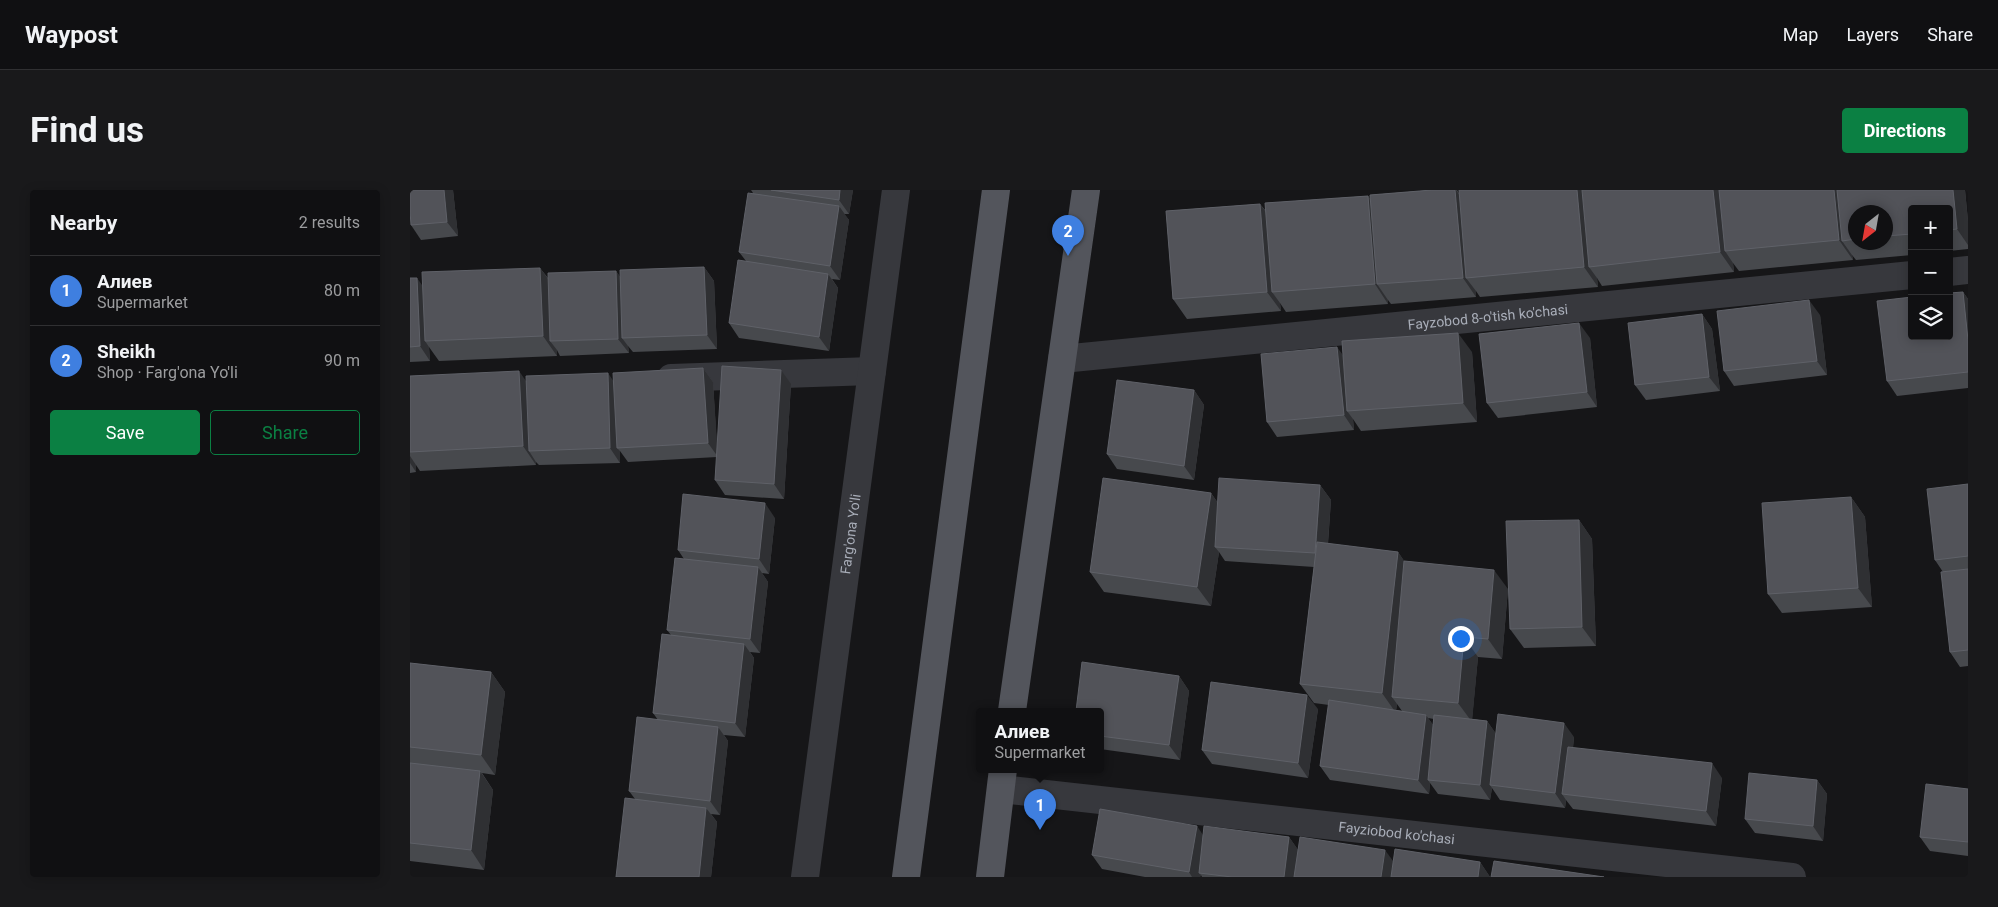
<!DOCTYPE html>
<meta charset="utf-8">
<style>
body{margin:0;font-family:Roboto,sans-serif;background:#19191b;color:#f1f3f6}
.controls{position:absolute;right:15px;top:15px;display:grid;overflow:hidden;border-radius:5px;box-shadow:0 2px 12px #0003}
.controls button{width:45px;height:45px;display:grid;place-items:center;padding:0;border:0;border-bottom:1px solid #303032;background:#101012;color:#f1f3f6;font:25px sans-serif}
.compass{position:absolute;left:1438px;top:15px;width:45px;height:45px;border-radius:50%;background:#101012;box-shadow:0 2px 12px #0003;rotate:211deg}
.you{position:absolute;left:1050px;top:448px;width:18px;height:18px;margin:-12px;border:4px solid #fff;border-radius:50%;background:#1a73e8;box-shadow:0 0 0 8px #1a73e833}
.badge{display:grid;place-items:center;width:32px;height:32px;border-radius:50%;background:#0b8043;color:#fff;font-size:16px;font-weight:700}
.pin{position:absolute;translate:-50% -41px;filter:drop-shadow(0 1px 2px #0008)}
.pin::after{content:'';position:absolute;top:26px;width:18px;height:15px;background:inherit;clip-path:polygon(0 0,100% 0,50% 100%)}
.popup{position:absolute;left:566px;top:518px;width:128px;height:65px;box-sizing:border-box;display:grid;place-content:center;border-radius:5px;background:#101012;filter:drop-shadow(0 1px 4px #0005);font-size:16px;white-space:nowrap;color:#9c9d9f}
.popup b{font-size:19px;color:#f1f3f6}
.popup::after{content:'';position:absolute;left:50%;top:100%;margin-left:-10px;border:10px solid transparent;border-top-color:#101012}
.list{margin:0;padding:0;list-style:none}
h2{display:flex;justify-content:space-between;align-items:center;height:65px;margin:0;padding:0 20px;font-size:21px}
h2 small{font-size:16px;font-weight:400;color:#9c9d9f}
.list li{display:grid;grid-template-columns:32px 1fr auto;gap:15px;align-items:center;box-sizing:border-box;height:70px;padding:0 20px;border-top:1px solid #303032}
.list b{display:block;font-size:19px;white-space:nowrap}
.list p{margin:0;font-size:16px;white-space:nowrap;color:#9c9d9f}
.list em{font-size:16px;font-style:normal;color:#9c9d9f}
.actions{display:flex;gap:10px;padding:15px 20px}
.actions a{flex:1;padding:11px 0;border:1px solid #0b8043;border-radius:5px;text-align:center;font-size:18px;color:#0b8043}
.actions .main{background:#0b8043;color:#fff}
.icon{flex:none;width:28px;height:28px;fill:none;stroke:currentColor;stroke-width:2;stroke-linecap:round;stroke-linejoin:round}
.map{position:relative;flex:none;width:1558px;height:687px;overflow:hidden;border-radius:5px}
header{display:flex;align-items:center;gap:30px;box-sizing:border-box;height:70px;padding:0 25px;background:#101012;border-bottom:1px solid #303032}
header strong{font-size:24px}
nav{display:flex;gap:28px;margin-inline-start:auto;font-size:18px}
.intro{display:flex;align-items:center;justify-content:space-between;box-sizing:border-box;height:120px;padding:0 30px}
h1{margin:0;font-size:35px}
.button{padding:12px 22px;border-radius:5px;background:#0b8043;color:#fff;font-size:18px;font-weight:700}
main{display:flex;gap:30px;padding:0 30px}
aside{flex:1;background:#101012;border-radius:5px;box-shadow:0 2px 12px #0003}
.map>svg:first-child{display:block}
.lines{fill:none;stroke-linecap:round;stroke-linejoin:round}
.minor{stroke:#37383d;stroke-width:28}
.tertiary{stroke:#37383d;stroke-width:28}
.primary{stroke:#53555c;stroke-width:28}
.wall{fill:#47494d;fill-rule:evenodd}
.shaded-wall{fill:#2f3033}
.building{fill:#525359;stroke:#5f6168}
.labels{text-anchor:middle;stroke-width:4;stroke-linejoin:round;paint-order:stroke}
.street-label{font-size:14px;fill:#a8adb8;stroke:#111113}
</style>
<header>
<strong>Waypost</strong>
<nav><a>Map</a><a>Layers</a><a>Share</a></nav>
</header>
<div class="intro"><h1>Find us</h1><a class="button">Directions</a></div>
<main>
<aside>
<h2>Nearby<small>2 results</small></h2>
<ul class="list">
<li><span class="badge" style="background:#3f7fe0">1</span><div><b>Алиев</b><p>Supermarket</p></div><em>80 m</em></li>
<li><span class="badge" style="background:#3f7fe0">2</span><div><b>Sheikh</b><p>Shop · Farg'ona Yo'li</p></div><em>90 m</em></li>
</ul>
<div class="actions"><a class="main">Save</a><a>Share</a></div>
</aside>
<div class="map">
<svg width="1558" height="687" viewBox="0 0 1558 687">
<rect width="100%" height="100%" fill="#161618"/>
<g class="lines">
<g class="minor">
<path d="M1539 82 1558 80"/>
<path id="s1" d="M652 169 1502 85"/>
<path d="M261 188 462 181"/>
</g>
<g class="tertiary">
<path id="s2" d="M591 599 1382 687"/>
<path id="s3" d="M395 687 486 0"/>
</g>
<g class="primary">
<path d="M602 521 676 0"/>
<path d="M496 687 586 0"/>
<path d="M580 687 593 579"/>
</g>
</g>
<g class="wall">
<path d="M0 0H43L48 46 11 50 1 35Z"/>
<path d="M341 0H443L439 24H434L439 30 430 90 422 89 428 98 419 161 329 148 319 133 336 71 329 62 343 3Z"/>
<path d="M1022 0H1047L1050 5 1049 0H1555L1558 31V59L1539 61V19H1502V65L1446 70 1442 65 1443 70 1329 81 1323 73 1324 82 1192 96 1187 88 1188 97 1070 107 1066 101V107L981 114 978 110V114L876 122 870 113 871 121 777 129 763 109 756 21 850 14 856 21 855 13 958 6 961 10 960 5ZM1446 22H1476V52H1446Z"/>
<path d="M294 77 304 91 307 159 223 162 218 156 219 163 150 166 147 160V166L29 171 19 157 20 171 0 172V88L13 96 130 78 138 88 206 81 210 87Z"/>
<path d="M1553 102 1558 109V198L1487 206 1477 191Z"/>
<path d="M1292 124 1302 139 1310 201 1236 210 1225 195Z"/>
<path d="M1410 125 1417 185 1324 196 1314 181Z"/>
<path d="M1180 148 1187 217 1088 228 1077 213Z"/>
<path d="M1062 162 1067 232 951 241 943 229 944 240 867 247 857 232 933 166Z"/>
<path d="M293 178 303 192 307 258 381 194 374 309 315 305 305 290 307 267 218 272 210 261V273L129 275 126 272V275L10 281 6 275V282L0 283V186L116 191 203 192Z"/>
<path d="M784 200 794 215 784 290 707 279 697 264Z"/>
<path d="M1558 294V476L1550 477 1540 462 1533 382 1525 370Z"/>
<path d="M910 295 921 310 918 354 988 362 994 371 1098 399 1092 469 1068 467 1062 529 1077 531 1086 544 1164 547 1163 558 1312 588 1306 636 1163 619 1156 610 1155 618 1090 610 1082 598 1080 610 1028 604 1020 593 1019 604 920 590 910 576 919 515 904 513 890 494 904 377 815 371 809 362 801 416 694 402 680 382 801 303 808 313ZM987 514 992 521 986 520ZM1018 528 1024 529 1023 535Z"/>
<path d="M1441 307 1455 327 1462 417 1372 423 1358 404Z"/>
<path d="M365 328 359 384 352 383 358 392 350 463 340 462 344 468 335 547 314 545 318 551 310 625 301 624 307 632 301 687H206L225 609 219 601 248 530 243 523 261 445 257 440 274 369 268 360Z"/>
<path d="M1169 330 1182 349 1186 456 1114 458 1100 439Z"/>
<path d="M0 473 81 482 95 502 85 585 72 583 83 600 74 680 0 671Z"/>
<path d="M769 486 779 501 770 570 690 559V521Z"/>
<path d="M908 519 898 588 802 574 792 560Z"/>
<path d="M1407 590 1417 604 1413 651 1345 643 1335 629Z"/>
<path d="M1558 599V666L1520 661 1510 647Z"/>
<path d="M793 646 879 647 888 660 983 671 1070 672 1080 687H792L791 685 790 687H735L692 679 682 665Z"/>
</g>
<g class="shaded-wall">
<path d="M34 0H43L48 46 37 32Z"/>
<path d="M430 0H443L439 24 429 10Z"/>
<path d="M1045 0H1046L1059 18 1056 88 1066 101V107L1053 88Z"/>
<path d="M1167 0H1174L1179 77 1187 88 1188 97 1174 77Z"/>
<path d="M1303 0H1315V61L1323 73 1324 82 1310 62Z"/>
<path d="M1424 0H1435L1432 51 1442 65 1443 70 1429 50Z"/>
<path d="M1543 0H1555L1558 31V55L1547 39Z"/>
<path d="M958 6 972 25 967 94 978 110V114L965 94Z"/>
<path d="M850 14 864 33 862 102 870 113 871 121 857 102Z"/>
<path d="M429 16 439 30 430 90 420 76Z"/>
<path d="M294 77 304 91 307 159 297 145Z"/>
<path d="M130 78 144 97 140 151 147 160V166L133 146Z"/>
<path d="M206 81 216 95 212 148 218 156 219 163 208 149Z"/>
<path d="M418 84 428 98 419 161 409 147Z"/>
<path d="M7 88 17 102 15 151 19 157 20 171 10 156Z"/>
<path d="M1553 102 1558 109V150Z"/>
<path d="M1399 110 1410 125 1417 185 1407 171Z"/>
<path d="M1292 124 1302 139 1310 201 1299 187Z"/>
<path d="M1169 133 1180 148 1187 217 1177 202Z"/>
<path d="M1048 143 1062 162 1067 232 1053 213Z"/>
<path d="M927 157 938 172 937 221 943 229 944 240 934 225Z"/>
<path d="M293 178 303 192 308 267 298 253Z"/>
<path d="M371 180 381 194 374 309 364 294Z"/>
<path d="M109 181 123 201 119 261 126 272V275L113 256Z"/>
<path d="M198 183 208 198 207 258 210 261V273L200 258Z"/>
<path d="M784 200 794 215 784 290 774 276Z"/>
<path d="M0 266 6 275V282L0 273Z"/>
<path d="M910 295 921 310 916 378 906 363Z"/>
<path d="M801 303 814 322 805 357 809 362 801 416 787 397Z"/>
<path d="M1441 307 1455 327 1462 417 1448 398Z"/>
<path d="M355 313 365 328 359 384 349 369Z"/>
<path d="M1169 330 1182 349 1186 456 1172 437Z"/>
<path d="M988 362 1002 382 982 507 987 514 986 523 972 503Z"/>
<path d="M348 377 358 392 350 463 340 449Z"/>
<path d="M1084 380 1098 399 1092 469 1078 449Z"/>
<path d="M1054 447 1068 467 1062 532 1048 513Z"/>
<path d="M334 454 344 468 335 547 325 533Z"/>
<path d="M81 482 95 502 85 585 71 565Z"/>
<path d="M769 486 779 501 770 570 759 555Z"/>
<path d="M897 505 908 519 898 588 888 573Z"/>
<path d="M1016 525 1026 539 1018 590 1020 593 1019 604 1008 590Z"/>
<path d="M1077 531 1087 545 1080 595 1082 598 1080 610 1070 595Z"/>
<path d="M1154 533 1164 547 1157 605 1152 604 1156 610 1155 618 1145 603Z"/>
<path d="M308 537 318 551 310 625 300 611Z"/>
<path d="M1302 573 1312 588 1306 636 1296 621Z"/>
<path d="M70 581 83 600 74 680 61 660Z"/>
<path d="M1407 590 1417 604 1413 651 1403 636Z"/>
<path d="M296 618 307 632 301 687H289Z"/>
<path d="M787 636 797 651 789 683 791 685 790 687H782L779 682Z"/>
<path d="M879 647 889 661 886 687H874Z"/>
<path d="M975 660 986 675 984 687H971Z"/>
<path d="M1070 672 1080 687H1068Z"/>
</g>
<g class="building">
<path d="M0 0H34L37 32 1 35 0 21Z"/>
<path d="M361 0H430L429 10Z"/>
<path d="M1022 0H1045L1053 88 967 94 960 5Z"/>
<path d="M1049 0H1167L1174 77 1056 88Z"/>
<path d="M1172 0H1303L1310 62 1179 77Z"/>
<path d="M1309 0H1424L1429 50 1315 61Z"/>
<path d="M1427 0H1543L1547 39 1539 40V19H1502V44L1476 46V22H1446V49L1432 51Z"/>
<path d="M338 3 429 16 420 76 329 62Z"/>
<path d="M958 6 965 94 862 102 855 13Z"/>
<path d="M850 14 857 102 763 109 756 21Z"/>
<path d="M328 70 418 84 409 147 319 133Z"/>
<path d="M294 77 297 145 212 148 210 80Z"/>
<path d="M130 78 133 146 15 151 12 82Z"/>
<path d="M206 81 208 149 140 151 138 83Z"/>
<path d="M0 88H7L10 156 0 157Z"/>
<path d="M1553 102 1558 150V182L1477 191 1467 111 1502 107V146H1539V103Z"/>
<path d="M1399 110 1407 171 1314 181 1307 121Z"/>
<path d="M1292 124 1299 187 1225 195 1218 133Z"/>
<path d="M1169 133 1177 202 1077 213 1069 144Z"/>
<path d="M1048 143 1053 213 937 221 932 151Z"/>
<path d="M927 157 934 225 857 232 851 164Z"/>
<path d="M312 176 371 180 364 294 305 290Z"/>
<path d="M293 178 298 253 207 258 203 183Z"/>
<path d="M109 181 113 256 0 262V186Z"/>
<path d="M198 183 200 258 119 261 116 186Z"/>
<path d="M707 190 784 200 774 276 697 264Z"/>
<path d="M693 288 801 303 787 397 680 382Z"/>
<path d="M809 288 910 295 905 363 805 357Z"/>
<path d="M1558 294V366L1525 370 1517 299Z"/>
<path d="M273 304 355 313 349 369 268 360Z"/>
<path d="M1441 307 1448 398 1358 404 1352 313Z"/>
<path d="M1169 330 1172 437 1100 439 1096 331Z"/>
<path d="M907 352 988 362 972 503 890 494Z"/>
<path d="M265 368 348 377 340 449 257 440Z"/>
<path d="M994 371 1084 380 1078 449 1054 447 1048 513 982 507Z"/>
<path d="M1558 379V460L1540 462 1531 382Z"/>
<path d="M252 444 334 454 325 533 243 523Z"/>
<path d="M672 472 769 486 759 555 690 546V521H666Z"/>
<path d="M0 473 81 482 71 565 0 557Z"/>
<path d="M801 492 897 505 888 573 792 560Z"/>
<path d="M919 510 1016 525 1008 590 910 576Z"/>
<path d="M1088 524 1154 533 1145 603 1080 595Z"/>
<path d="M1024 525 1077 531 1070 595 1018 590Z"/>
<path d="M227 527 308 537 300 611 219 601Z"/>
<path d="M1158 557 1302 573 1296 621 1152 604Z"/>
<path d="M0 573 70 581 61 660 0 653Z"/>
<path d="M1339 583 1407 590 1403 636 1335 629Z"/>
<path d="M1516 594 1558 599V652L1510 647Z"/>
<path d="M215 608 296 618 289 687H206Z"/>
<path d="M690 619 787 636 779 682 682 665Z"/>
<path d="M794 636 879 647 874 687H822L789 683Z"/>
<path d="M890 647 975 660 971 687H884Z"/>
<path d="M985 659 1070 672 1068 687H981Z"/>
<path d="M1084 671 1194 687H1081Z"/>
</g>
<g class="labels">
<g class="street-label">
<text dy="5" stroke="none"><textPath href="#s1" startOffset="428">Fayzobod 8-o'tish ko'chasi</textPath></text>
<text dy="5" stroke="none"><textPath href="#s3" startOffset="346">Farg'ona Yo'li</textPath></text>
<text dy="5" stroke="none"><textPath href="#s2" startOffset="398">Fayziobod ko'chasi</textPath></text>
</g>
</g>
</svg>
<div class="controls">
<button>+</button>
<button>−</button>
<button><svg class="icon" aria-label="layers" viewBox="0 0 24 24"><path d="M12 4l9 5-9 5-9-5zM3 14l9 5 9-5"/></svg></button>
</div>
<svg class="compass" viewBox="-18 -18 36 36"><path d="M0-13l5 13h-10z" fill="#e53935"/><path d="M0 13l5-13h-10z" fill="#9c9d9f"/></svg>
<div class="you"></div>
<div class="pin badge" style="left:630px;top:640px;background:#3f7fe0">1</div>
<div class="popup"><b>Алиев</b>Supermarket</div>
<div class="pin badge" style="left:658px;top:66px;background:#3f7fe0">2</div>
</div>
</main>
